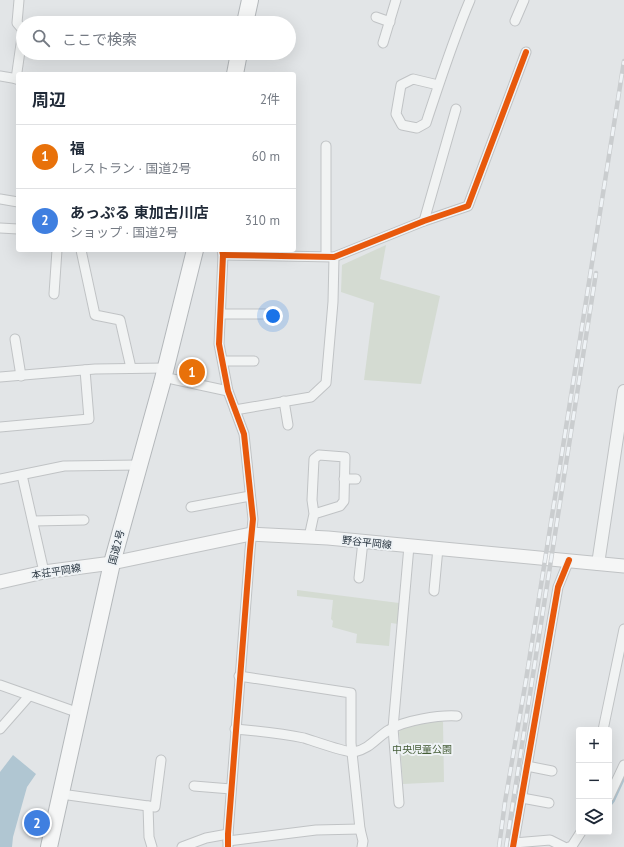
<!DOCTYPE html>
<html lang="ja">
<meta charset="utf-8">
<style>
body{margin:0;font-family:"PT Sans","Noto Sans JP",sans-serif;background:#f6f6f7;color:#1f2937}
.controls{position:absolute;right:12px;bottom:12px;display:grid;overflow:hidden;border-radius:4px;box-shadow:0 4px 16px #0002}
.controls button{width:36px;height:36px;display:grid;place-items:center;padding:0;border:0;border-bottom:1px solid #e0e1e3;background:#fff;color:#1f2937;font:20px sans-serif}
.you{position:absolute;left:273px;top:316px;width:14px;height:14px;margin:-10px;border:3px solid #fff;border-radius:50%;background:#1a73e8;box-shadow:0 0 0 6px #1a73e833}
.badge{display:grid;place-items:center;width:26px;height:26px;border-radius:50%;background:#7c3aed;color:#fff;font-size:13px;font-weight:700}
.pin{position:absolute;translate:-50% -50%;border:2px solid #fff;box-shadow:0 1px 4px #0006}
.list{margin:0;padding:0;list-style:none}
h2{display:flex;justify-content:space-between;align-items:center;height:52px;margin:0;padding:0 16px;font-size:17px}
h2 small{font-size:13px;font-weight:400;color:#747a83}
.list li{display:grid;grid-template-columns:26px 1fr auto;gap:12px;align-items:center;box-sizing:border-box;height:64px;padding:0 16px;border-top:1px solid #e0e1e3}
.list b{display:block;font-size:15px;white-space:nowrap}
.list p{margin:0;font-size:13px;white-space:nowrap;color:#747a83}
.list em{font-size:13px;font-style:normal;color:#747a83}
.icon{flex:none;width:22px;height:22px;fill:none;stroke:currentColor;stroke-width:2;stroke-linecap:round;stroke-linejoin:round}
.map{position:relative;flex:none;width:624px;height:847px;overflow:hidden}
.search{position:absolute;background:#fff;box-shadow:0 4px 16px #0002;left:16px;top:16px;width:280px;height:44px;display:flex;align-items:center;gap:10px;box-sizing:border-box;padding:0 14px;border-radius:22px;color:#747a83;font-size:15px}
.panel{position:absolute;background:#fff;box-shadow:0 4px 16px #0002;left:16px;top:72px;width:280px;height:180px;border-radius:4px}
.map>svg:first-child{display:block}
.green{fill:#d4dbd2}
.water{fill:#b0c6d2}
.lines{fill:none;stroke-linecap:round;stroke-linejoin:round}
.stream{stroke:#b0c6d2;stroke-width:3.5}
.minor-casing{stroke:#c0c3c5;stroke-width:11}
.tertiary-casing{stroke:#c0c3c5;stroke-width:14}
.secondary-casing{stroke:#c0c3c5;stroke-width:15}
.trunk-casing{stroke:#b4b8bb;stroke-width:18}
.minor{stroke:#f1f3f3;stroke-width:9}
.tertiary{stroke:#f1f3f3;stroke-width:12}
.secondary{stroke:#f5f6f6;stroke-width:13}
.trunk{stroke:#f5f6f6;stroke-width:16}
.rail-casing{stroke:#cacdcf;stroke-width:4.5}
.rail{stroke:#eff3f6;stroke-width:3;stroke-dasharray:9;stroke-linecap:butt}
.cycleway-casing{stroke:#eff3f6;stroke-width:8}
.cycleway{stroke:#e8590c;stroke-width:6}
.labels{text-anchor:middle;stroke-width:4;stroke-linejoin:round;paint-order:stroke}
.street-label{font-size:10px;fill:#283540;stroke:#eff3f6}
.park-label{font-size:10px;fill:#445c36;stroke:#eff3f6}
</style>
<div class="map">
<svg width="624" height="847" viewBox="0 0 624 847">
<rect width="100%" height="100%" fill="#e2e5e7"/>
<g class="green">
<path d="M386 245 380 279 440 296 421 384 364 380 374 303 341 292 342 265Z"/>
<path d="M297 590 399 603 398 624 391 623 389 646 356 643 357 634 332 627 333 621 331 619 333 600 297 596Z"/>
<path d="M439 719 443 722 444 782 403 784 399 732 402 728Z"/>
</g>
<path class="water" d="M13 755 36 774 27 787 13 837 12 847H0V772Z"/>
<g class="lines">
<path class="stream" d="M609 806 613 801 624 777"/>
<defs>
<g id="minor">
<path d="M376 17 390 22"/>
<path d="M515 21 524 0"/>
<path d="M383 43 396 0"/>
<path d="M0 76 18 79"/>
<path d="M16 79 23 30 17 23 19 0"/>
<path d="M438 85 413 79 401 85 396 114 402 125 417 128 426 123C440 81 453 40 470 0"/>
<path d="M326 146V256"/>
<path d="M0 199 18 202"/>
<path d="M424 221 456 109"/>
<path d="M0 228 18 229"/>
<path d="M81 250 95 315 120 320 131 368"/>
<path d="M222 250 223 255 219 344 228 391 244 434 253 519 250 550 228 834V847"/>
<path d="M223 255 334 257 424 221 468 206 526 52"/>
<path d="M54 294 57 250"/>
<path d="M221 314H265"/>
<path d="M15 339 21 376"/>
<path d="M223 361H254"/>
<path d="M0 377 95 369 165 368"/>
<path d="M163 377 228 391"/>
<path d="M284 401 288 425"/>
<path d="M235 410 311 397 326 383 333 302 334 257"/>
<path d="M0 427 89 419 85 370"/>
<path d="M22 475 44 572"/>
<path d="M0 479 64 466 139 465"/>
<path d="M344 479H356"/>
<path d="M191 507 250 496"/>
<path d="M33 521 84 520"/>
<path d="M309 537 314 514 312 500 314 459 319 455 345 457 344 501 340 506 314 514"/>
<path d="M359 578 363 541"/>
<path d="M434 591 438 548"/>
<path d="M239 676 351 693V743L360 829 363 841 362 847"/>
<path d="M0 685 79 713"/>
<path d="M0 729 29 696"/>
<path d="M235 729C258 731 281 733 304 738 314 741 347 753 354 752 370 749 377 737 389 730 405 720 439 715 457 716"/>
<path d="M603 730 624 629"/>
<path d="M527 766 552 771"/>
<path d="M194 786 231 789"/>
<path d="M61 794 155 807 161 760"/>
<path d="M609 797 624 765"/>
<path d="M522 798 549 803"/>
<path d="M399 803 393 728 409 546"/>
<path d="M148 806 149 837 152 847"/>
<path d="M228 841 316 830 360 829"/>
<path d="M514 843 550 840 564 847"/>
<path d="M182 847 206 838 228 834"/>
<path d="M513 847 558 587 569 560"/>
<path d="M569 847 572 846 581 832"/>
</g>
<path id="tertiary" d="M598 564 624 391"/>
<path id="secondary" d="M0 582 44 572 112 563 251 534 328 538 624 566"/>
<g id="trunk">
<path d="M245 23 250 0"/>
<path d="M235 74 239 53"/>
<path d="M49 847 112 563 162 383 195 250"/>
</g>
</defs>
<use href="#minor" class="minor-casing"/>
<use href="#tertiary" class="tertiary-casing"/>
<use href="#secondary" class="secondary-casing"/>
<use href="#trunk" class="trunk-casing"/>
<use href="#minor" class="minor"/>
<use href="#tertiary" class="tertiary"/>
<use href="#secondary" class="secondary"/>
<use href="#trunk" class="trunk"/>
<defs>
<g id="rail">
<path d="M499 847 505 802 526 680 624 61"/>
<path d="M506 847 596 273"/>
</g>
</defs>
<use href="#rail" class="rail-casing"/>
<use href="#rail" class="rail"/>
<defs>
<g id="cycleway">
<path d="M222 250 223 255 219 344 228 391 244 434 253 519 250 550 228 834V847"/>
<path d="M223 255 334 257 424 221 468 206 526 52"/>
<path d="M513 847 558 587 569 560"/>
</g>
</defs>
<use href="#cycleway" class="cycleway-casing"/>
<use href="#cycleway" class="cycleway"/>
</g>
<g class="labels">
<g class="street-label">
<text transform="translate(367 542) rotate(6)" y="4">野谷平岡線</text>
<text transform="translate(116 547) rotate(-75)" y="4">国道2号</text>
<text transform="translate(56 571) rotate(-9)" y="4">本荘平岡線</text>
</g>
<g class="park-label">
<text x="422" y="753">中央児童公園</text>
</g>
</g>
</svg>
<div class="controls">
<button>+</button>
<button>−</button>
<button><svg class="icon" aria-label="layers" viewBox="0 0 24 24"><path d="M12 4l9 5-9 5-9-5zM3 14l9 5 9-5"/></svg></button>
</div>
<div class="you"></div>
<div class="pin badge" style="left:192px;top:372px;background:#e8710a">1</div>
<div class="pin badge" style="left:37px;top:823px;background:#3f7fe0">2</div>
<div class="search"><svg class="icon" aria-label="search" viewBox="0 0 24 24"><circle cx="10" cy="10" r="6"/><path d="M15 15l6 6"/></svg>ここで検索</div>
<section class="panel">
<h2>周辺<small>2件</small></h2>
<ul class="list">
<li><span class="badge" style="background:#e8710a">1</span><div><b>福</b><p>レストラン · 国道2号</p></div><em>60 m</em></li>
<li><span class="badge" style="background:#3f7fe0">2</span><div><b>あっぷる 東加古川店</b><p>ショップ · 国道2号</p></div><em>310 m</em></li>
</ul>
</section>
</div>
